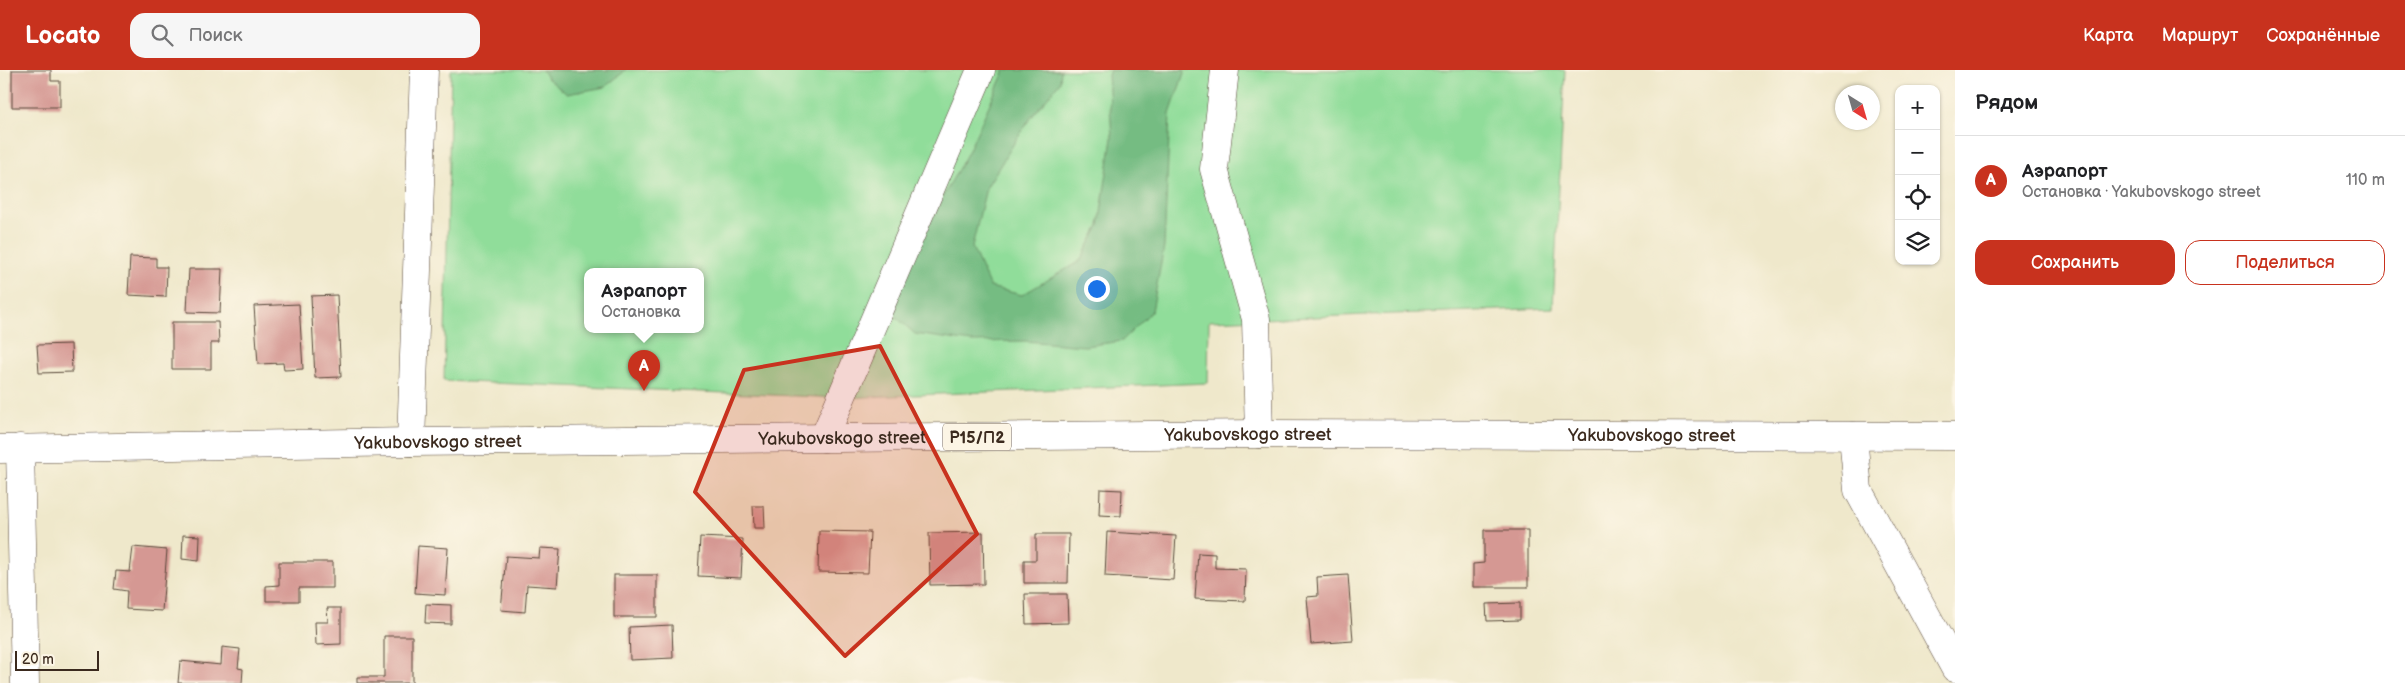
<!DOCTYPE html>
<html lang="ru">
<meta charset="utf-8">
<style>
body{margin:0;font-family:"Balsamiq Sans",sans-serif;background:#f6f6f6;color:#202124}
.controls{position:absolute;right:15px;top:15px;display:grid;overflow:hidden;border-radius:10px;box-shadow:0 1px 4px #0004}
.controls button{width:45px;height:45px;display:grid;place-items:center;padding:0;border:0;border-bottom:1px solid #e0e0e0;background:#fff;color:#202124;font:25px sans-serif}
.compass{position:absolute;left:1835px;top:15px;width:45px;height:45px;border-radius:50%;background:#fff;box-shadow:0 1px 4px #0004;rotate:143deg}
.scale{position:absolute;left:15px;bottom:12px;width:84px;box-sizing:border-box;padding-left:5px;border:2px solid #3b2a1e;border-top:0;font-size:14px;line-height:18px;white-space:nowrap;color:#3b2a1e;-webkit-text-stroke:4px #fcf5e5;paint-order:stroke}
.you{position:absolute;left:1096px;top:218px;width:18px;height:18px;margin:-12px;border:4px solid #fff;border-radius:50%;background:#1a73e8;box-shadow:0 0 0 8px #1a73e833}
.badge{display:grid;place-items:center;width:32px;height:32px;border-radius:50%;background:#c8321e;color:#fff;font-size:16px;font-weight:700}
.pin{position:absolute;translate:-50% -41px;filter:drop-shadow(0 1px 2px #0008)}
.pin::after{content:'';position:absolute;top:26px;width:18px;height:15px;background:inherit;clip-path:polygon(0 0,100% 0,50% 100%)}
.popup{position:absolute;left:584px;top:198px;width:120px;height:65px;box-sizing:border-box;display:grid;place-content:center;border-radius:10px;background:#fff;filter:drop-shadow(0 1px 4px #0005);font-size:16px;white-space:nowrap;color:#757577}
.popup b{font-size:19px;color:#202124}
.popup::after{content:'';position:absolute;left:50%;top:100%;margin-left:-10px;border:10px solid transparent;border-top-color:#fff}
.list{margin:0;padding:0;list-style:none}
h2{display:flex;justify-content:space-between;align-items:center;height:65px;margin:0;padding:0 20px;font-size:21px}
h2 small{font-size:16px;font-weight:400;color:#757577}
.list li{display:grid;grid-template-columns:32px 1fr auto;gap:15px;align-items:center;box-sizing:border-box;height:90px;padding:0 20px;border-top:1px solid #e0e0e0}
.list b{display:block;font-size:19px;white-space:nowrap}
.list p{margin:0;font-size:16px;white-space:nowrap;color:#757577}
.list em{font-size:16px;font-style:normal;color:#757577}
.actions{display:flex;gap:10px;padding:15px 20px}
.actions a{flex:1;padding:11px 0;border:1px solid #c8321e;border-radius:15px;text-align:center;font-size:18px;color:#c8321e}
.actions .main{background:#c8321e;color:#fff}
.icon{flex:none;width:28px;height:28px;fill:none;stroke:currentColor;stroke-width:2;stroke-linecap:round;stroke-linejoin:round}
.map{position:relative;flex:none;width:1955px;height:613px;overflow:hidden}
header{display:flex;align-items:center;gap:30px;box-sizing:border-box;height:70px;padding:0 25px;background:#c8321e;color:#fff}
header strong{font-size:24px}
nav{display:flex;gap:28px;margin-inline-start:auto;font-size:18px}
.search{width:350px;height:45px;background:#f6f6f6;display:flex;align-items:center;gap:12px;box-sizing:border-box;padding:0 18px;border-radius:15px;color:#757577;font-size:19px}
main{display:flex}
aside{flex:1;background:#fff}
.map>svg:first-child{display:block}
.green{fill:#90dd9a;stroke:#66845c;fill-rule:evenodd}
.forest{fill:#74bc82;stroke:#587350}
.building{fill:#d59893}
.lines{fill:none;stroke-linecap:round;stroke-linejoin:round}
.minor-casing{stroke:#564638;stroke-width:29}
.major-casing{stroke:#564638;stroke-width:29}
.minor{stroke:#fff;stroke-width:28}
.major{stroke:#fff;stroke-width:28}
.marked{fill:#c8321e;fill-opacity:0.2;stroke:#c8321e;stroke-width:4;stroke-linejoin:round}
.labels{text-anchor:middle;stroke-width:4.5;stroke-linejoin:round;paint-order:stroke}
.shield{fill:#fcf5e5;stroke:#75675a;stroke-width:1}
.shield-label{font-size:16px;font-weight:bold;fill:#3b2a1e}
.street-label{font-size:18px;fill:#3b2a1e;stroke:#fcf5e5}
</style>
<header>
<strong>Locato</strong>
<div class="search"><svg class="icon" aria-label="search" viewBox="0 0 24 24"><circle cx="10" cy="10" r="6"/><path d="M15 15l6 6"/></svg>Поиск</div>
<nav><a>Карта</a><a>Маршрут</a><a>Сохранённые</a></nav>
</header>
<main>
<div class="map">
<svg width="1955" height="613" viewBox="0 0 1955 613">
<rect width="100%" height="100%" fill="#fcf5e5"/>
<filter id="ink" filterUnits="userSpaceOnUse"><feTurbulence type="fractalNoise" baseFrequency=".02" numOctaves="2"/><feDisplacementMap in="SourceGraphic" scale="10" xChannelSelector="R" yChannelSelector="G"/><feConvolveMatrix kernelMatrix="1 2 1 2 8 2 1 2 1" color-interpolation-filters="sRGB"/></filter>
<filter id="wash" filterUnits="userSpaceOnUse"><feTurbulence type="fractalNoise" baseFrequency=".0096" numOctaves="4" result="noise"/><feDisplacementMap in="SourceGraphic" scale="20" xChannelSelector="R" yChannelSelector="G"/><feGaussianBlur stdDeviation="1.12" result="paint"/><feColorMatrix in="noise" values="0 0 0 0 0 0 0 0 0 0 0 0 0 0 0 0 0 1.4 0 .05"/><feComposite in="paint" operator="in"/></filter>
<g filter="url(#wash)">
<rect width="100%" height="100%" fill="#efe8cb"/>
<path class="green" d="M451 0H1565L1553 238 1209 251 1208 313 842 328 444 311ZM588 202H700V260H588Z"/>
<g class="forest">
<path d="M542 0H626L605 17 567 24 547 8Z"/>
<path d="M1005 0H1061L1060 12 1026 54 986 118 972 177 990 217 1022 225 1080 191 1099 156 1112 68 1108 5 1110 0H1185L1170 44 1164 177 1152 241 1122 271 1085 276 1025 271 972 272 915 264 894 245 898 217 933 144 968 82Z"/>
</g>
<g id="blocks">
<g class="building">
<path d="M12 0H51V11H60V37H12Z"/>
<path d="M130 187 156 188V197H167L166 227 128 225Z"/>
<path d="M189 199H222L220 243 187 242Z"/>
<path d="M337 225 341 307 315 308 311 226Z"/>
<path d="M299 234 303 299 284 300 283 293 258 294 254 236Z"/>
<path d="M172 252H218L219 273H211V299H172Z"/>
<path d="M71 274 72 302 39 303 37 275Z"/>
<path d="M1100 419 1122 420 1121 446 1099 445Z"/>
<path d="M753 436H764L765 458H754Z"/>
<path d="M1484 460H1528V517H1473V494L1484 493Z"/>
<path d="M819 461 870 462 868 503 818 502Z"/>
<path d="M983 462 984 514 930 515 929 463Z"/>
<path d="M1107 462 1176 466 1173 510 1105 506Z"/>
<path d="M1036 464H1069L1068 513H1024V490H1036Z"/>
<path d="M183 465 200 466 199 491 182 489Z"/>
<path d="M700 467 743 469 741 508 698 506Z"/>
<path d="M418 476 448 478 445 525 415 523Z"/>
<path d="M133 477 167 480 162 541 126 539 127 521 114 519 116 501 130 502Z"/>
<path d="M540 478 560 479 557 517 527 515 525 542 501 540 506 486 539 488Z"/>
<path d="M1198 483 1215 484V498L1246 499 1245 531 1195 529Z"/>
<path d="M279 492H333V518H299V531H266V516L279 515Z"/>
<rect x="614" y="505" width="43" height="42"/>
<path d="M1348 505 1353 571 1311 574 1307 527 1318 526 1317 507Z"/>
<path d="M1025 524H1067L1068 553 1026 554Z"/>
<path d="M1520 533V550L1487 551 1486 534Z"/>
<path d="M426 534 451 535V554L425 553Z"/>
<path d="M327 538H341V574L316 575 315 552H328Z"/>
<path d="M672 555 673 588 630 590 629 557Z"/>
<path d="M384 566H412V613H357V607H384Z"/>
<path d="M222 577 240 579 238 598 243 599 242 613H178L180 591 221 595Z"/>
</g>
</g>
</g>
<g filter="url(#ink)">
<use href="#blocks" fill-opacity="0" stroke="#564638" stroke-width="1"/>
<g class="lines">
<defs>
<g id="minor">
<path d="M1225 0 1214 99 1256 249 1259 364"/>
<path d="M1853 366 1858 420 1955 598"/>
<path d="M824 368 981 0"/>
<path d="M411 372 424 0"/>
<path d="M20 378 25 613"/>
</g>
<g id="major">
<path id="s1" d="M0 379 411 372 1259 364 1955 366"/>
</g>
</defs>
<use href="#minor" class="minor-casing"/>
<use href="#major" class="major-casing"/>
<use href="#minor" class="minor"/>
<use href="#major" class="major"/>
</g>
</g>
<path class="marked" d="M880 276 977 464 845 586 695 422 744 300Z"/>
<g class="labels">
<rect class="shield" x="943" y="353.5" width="68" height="27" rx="4"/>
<g class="shield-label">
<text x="977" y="373">Р15/П2</text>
</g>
<g class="street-label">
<text dy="6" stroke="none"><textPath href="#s1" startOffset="1248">Yakubovskogo street</textPath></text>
<text dy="6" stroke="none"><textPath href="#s1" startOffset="1652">Yakubovskogo street</textPath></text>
<text dy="6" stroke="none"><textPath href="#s1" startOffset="842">Yakubovskogo street</textPath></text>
<text dy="6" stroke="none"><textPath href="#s1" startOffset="438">Yakubovskogo street</textPath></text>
</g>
</g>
</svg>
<div class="controls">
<button>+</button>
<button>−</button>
<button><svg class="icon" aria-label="locate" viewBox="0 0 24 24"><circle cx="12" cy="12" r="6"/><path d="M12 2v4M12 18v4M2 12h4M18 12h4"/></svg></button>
<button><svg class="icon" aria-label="layers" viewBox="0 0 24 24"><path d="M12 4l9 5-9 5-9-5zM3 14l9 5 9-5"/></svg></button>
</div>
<svg class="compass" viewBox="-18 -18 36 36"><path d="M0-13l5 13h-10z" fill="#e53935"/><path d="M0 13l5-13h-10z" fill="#757577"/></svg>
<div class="scale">20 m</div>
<div class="you"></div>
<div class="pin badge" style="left:644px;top:321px">A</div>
<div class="popup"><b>Аэрапорт</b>Остановка</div>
</div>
<aside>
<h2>Рядом<small></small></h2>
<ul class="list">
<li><span class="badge">A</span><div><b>Аэрапорт</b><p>Остановка · Yakubovskogo street</p></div><em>110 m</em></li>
</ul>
<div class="actions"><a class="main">Сохранить</a><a>Поделиться</a></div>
</aside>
</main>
